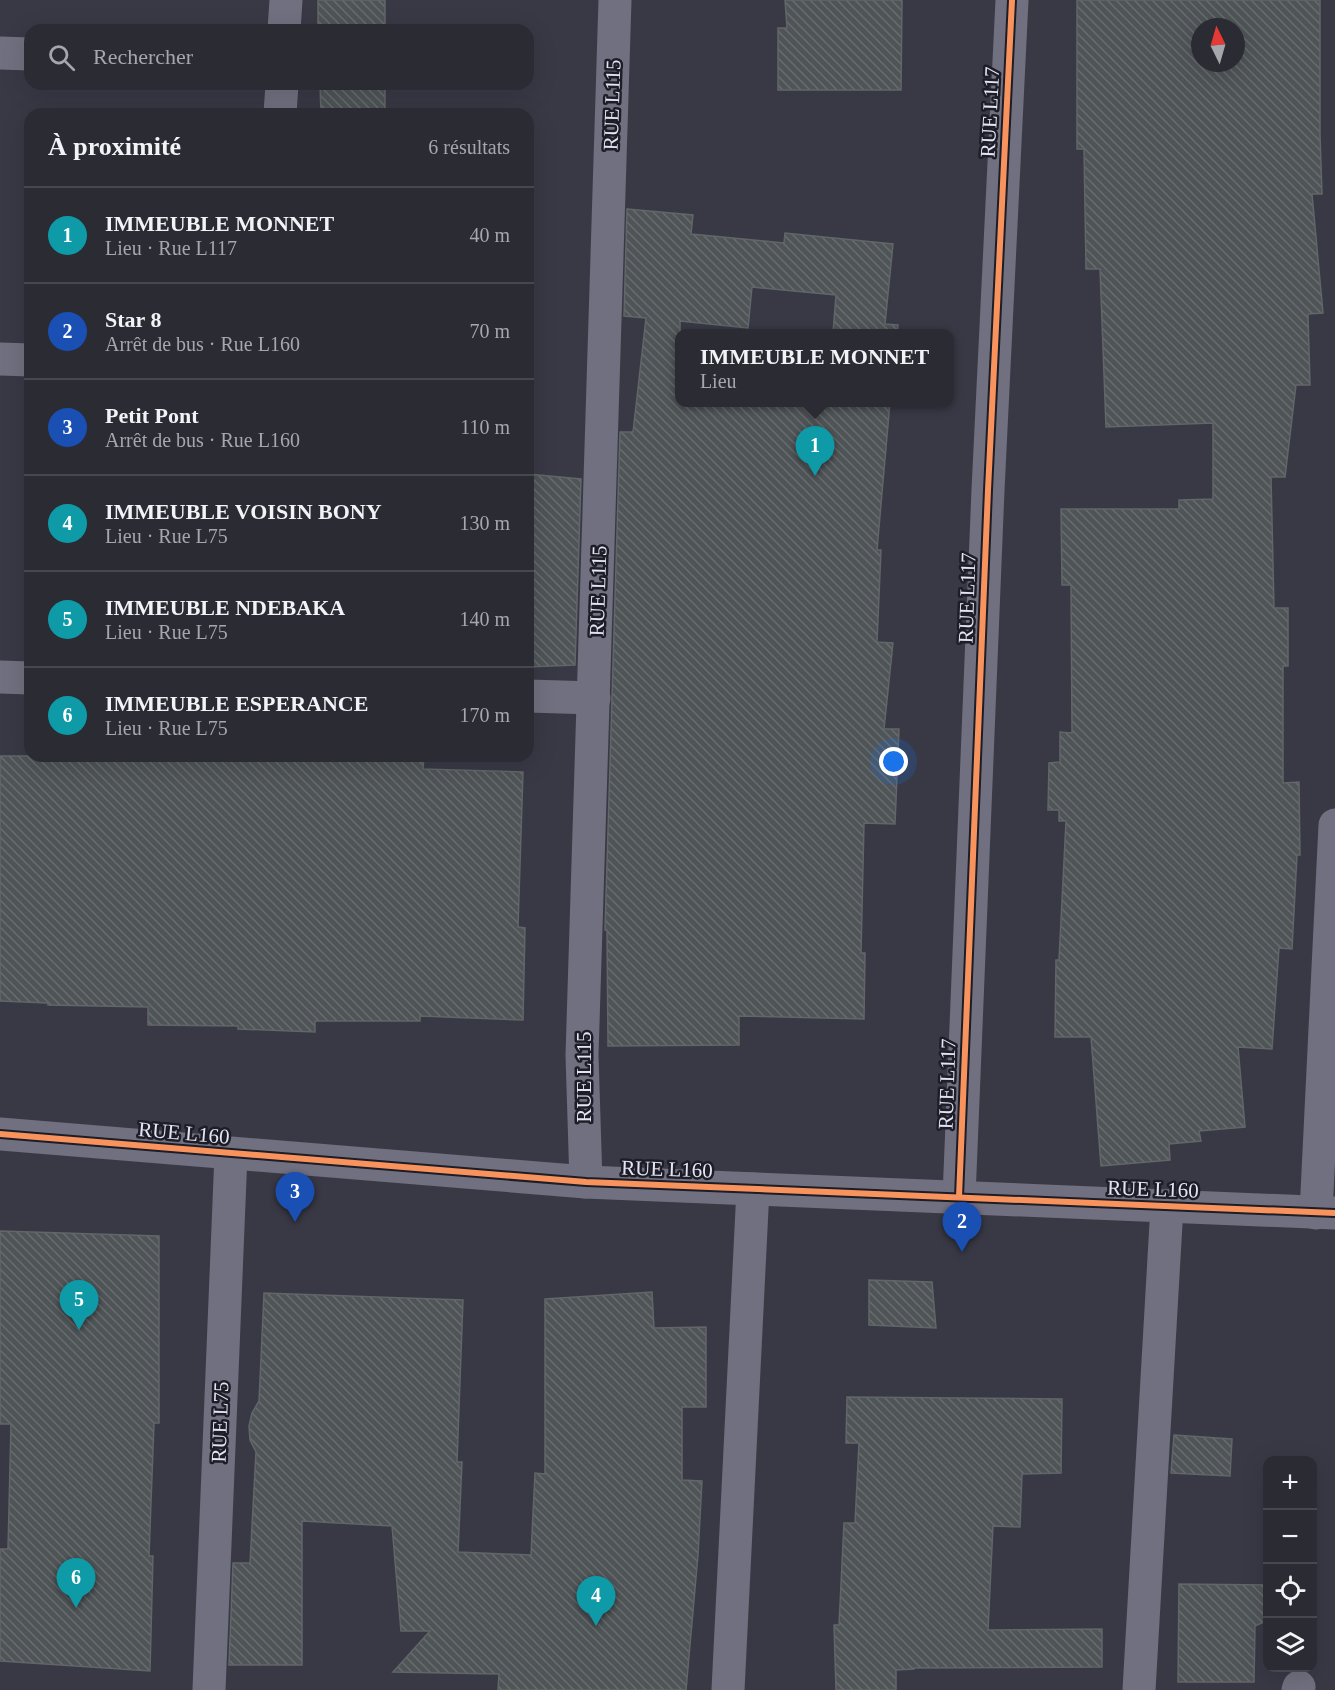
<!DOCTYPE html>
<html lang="fr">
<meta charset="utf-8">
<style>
body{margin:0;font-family:Georgia,serif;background:#373740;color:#f1f3f6}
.controls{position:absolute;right:18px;bottom:18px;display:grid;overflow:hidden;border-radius:12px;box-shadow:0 6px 24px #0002}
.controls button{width:54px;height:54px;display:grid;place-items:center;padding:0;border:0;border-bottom:2px solid #47474f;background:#2b2b34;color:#f1f3f6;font:30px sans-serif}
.compass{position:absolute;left:1191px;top:18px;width:54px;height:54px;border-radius:50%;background:#2b2b34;box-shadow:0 6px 24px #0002;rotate:355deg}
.you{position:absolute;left:894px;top:762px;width:21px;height:21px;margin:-15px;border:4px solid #fff;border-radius:50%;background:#1a73e8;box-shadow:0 0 0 9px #1a73e833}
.badge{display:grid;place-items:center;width:39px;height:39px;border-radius:50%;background:#bca0f2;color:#fff;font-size:20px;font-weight:700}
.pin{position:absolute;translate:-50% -50px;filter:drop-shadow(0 2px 3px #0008)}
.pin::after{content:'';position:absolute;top:32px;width:21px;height:18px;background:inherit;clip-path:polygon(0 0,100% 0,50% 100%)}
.popup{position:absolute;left:675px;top:329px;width:279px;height:78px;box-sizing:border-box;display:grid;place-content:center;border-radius:12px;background:#2b2b34;filter:drop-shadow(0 2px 4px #0005);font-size:20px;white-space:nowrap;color:#a6a7ac}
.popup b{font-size:22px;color:#f1f3f6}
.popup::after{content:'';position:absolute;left:50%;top:100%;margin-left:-12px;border:12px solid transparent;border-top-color:#2b2b34}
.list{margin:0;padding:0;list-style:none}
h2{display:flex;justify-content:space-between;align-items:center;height:78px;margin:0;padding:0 24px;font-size:26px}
h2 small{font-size:20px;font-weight:400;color:#a6a7ac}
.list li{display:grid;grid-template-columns:39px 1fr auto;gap:18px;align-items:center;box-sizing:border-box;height:96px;padding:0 24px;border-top:2px solid #47474f}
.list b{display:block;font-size:22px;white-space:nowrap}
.list p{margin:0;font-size:20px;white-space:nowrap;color:#a6a7ac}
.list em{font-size:20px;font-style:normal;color:#a6a7ac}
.icon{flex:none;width:33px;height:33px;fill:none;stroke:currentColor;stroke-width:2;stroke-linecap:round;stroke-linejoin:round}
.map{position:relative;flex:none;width:1335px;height:1690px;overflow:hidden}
.search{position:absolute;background:#2b2b34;box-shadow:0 6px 24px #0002;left:24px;top:24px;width:510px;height:66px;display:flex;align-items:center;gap:15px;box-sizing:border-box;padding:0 21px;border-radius:18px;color:#a6a7ac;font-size:22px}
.panel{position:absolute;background:#2b2b34;box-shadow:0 6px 24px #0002;left:24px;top:108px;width:510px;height:654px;border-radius:18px}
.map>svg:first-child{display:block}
.building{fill:url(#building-back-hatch);stroke:#616668;stroke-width:1.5;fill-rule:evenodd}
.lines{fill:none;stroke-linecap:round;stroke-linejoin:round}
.minor{stroke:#707080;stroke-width:33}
.cycleway-casing{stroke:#1c1d27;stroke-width:10}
.cycleway{stroke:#f8935d;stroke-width:6}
.labels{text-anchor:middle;stroke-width:5;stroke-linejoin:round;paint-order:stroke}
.street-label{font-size:21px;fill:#e3e4f4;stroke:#1c1d27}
</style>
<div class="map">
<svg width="1335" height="1690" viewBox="0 0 1335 1690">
<defs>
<pattern id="building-back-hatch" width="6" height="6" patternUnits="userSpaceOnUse" patternTransform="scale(1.5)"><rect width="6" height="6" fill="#4f5457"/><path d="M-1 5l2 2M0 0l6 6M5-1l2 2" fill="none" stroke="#686c70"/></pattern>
</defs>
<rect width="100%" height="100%" fill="#393946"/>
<g class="building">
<rect x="318" y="0" width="67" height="30"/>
<path d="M785 0H902L901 90H778V28H787Z"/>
<path d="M1077 0H1320V135L1322 194H1312L1323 313 1308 314 1310 385H1296L1285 477H1271L1274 608H1288V666H1283V783L1299 782 1300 855H1297L1292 949 1279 948 1272 1049 1238 1047 1245 1127 1199 1131 1201 1141 1169 1144 1170 1160 1101 1166 1091 1037H1055L1056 960H1059L1066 821H1059V810H1048L1049 763 1060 762V732L1072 733 1071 585H1062L1061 509H1179V500L1213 499V423L1106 427 1100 269H1086L1084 149H1077ZM1200 27H1236V63H1200Z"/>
<path d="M320 84H385V114H321Z"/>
<path d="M627 209 693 215 691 234 784 243 785 233 893 244 885 324 898 325 897 333H833L836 295 752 287 748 328 680 321V402H890L877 550H881L877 642 893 643 884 729H899L895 824 864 823 861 953H865L864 1019 739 1016V1045L608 1046 607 930H605L620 432H633L646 318 624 316Z"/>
<path d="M528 474 581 479 575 665 528 667Z"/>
<path d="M0 756H424L423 769 523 772 518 927 525 928 523 1020 420 1016V1021H315V1032L238 1029V1026L148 1025V1007L48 1005V1003L0 1001Z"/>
<path d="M0 1231 159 1236V1423H154L149 1556H153L150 1671 0 1661V1549H8L11 1424H0Z"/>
<path d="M869 1280 932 1282 936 1328 869 1325Z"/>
<path d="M652 1292 654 1328 706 1327V1407H682V1480L702 1481 698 1555 686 1690H498L499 1674 393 1672 430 1631H401L392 1526 302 1521V1665H229L233 1563H250L256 1452 250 1440 249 1426 252 1413 259 1401 264 1293 463 1300 457 1462H462L458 1552 531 1555 535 1473 545 1474V1299Z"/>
<path d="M847 1397 1062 1399 1061 1473 1022 1474 1020 1527 993 1526 988 1630 1102 1629V1667L914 1668V1669L896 1670V1690H836L834 1625H839L844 1523H855L859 1443H846Z"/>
<path d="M1174 1435 1232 1439 1230 1476 1171 1473Z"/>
<path d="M1179 1584 1268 1585V1620L1255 1626 1254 1682H1178Z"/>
</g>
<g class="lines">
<g class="minor">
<path d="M284 30 286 0"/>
<path d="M0 53 30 54"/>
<path d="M280 114 282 84"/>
<path d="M0 359 30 360"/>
<path d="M0 677 30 678"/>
<path d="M528 696 594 698"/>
<path d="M0 1134 586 1182 1335 1213"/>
<path d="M586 1182 582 1055 615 0"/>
<path d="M959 1197 988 490 1012 0"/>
<path d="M1316 1213 1335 825"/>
<path d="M209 1690 231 1154"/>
<path d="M728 1690 753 1189"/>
<path d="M1139 1690 1167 1206"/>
<path d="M1298 1690 1299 1687"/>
</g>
<defs>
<g id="cycleway">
<path d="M0 1134 586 1182 1335 1213"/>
<path d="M959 1197 988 490 1012 0"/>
</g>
</defs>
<use href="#cycleway" class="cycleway-casing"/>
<use href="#cycleway" class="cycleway"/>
</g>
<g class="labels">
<g class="street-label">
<text transform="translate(612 105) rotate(-88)" y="7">RUE L115</text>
<text transform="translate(990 112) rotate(-87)" y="7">RUE L117</text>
<text transform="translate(598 591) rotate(-88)" y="7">RUE L115</text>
<text transform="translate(967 598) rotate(-88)" y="7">RUE L117</text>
<text transform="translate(584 1077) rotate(-90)" y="7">RUE L115</text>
<text transform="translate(947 1084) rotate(-88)" y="7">RUE L117</text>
<text transform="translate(184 1133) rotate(5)" y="7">RUE L160</text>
<text transform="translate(667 1169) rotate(2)" y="7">RUE L160</text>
<text transform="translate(1153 1189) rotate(2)" y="7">RUE L160</text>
<text transform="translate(220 1422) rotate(-88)" y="7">RUE L75</text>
</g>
</g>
</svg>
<div class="controls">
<button>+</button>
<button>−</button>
<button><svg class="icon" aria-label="locate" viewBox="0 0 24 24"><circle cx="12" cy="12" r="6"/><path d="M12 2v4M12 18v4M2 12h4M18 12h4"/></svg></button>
<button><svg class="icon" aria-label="layers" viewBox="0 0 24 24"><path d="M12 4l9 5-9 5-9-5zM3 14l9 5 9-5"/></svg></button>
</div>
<svg class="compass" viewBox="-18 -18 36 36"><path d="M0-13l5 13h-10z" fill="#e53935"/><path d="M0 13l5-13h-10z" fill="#a6a7ac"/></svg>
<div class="you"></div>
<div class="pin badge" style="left:815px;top:476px;background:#0f9aa8">1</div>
<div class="popup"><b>IMMEUBLE MONNET</b>Lieu</div>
<div class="pin badge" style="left:962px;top:1252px;background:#1a4fb4">2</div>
<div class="pin badge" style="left:295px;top:1222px;background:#1a4fb4">3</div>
<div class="pin badge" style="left:596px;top:1626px;background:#0f9aa8">4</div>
<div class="pin badge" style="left:79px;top:1330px;background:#0f9aa8">5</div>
<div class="pin badge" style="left:76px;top:1608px;background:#0f9aa8">6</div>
<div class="search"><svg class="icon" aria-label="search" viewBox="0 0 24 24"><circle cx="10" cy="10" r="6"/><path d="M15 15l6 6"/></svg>Rechercher</div>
<section class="panel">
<h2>À proximité<small>6 résultats</small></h2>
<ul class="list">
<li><span class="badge" style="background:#0f9aa8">1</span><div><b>IMMEUBLE MONNET</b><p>Lieu · Rue L117</p></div><em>40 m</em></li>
<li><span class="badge" style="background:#1a4fb4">2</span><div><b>Star 8</b><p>Arrêt de bus · Rue L160</p></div><em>70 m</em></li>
<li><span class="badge" style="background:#1a4fb4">3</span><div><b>Petit Pont</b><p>Arrêt de bus · Rue L160</p></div><em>110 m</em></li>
<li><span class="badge" style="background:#0f9aa8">4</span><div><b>IMMEUBLE VOISIN BONY</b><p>Lieu · Rue L75</p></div><em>130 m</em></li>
<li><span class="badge" style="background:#0f9aa8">5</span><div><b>IMMEUBLE NDEBAKA</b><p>Lieu · Rue L75</p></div><em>140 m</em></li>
<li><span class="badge" style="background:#0f9aa8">6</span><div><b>IMMEUBLE ESPERANCE</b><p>Lieu · Rue L75</p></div><em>170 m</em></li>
</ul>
</section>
</div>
